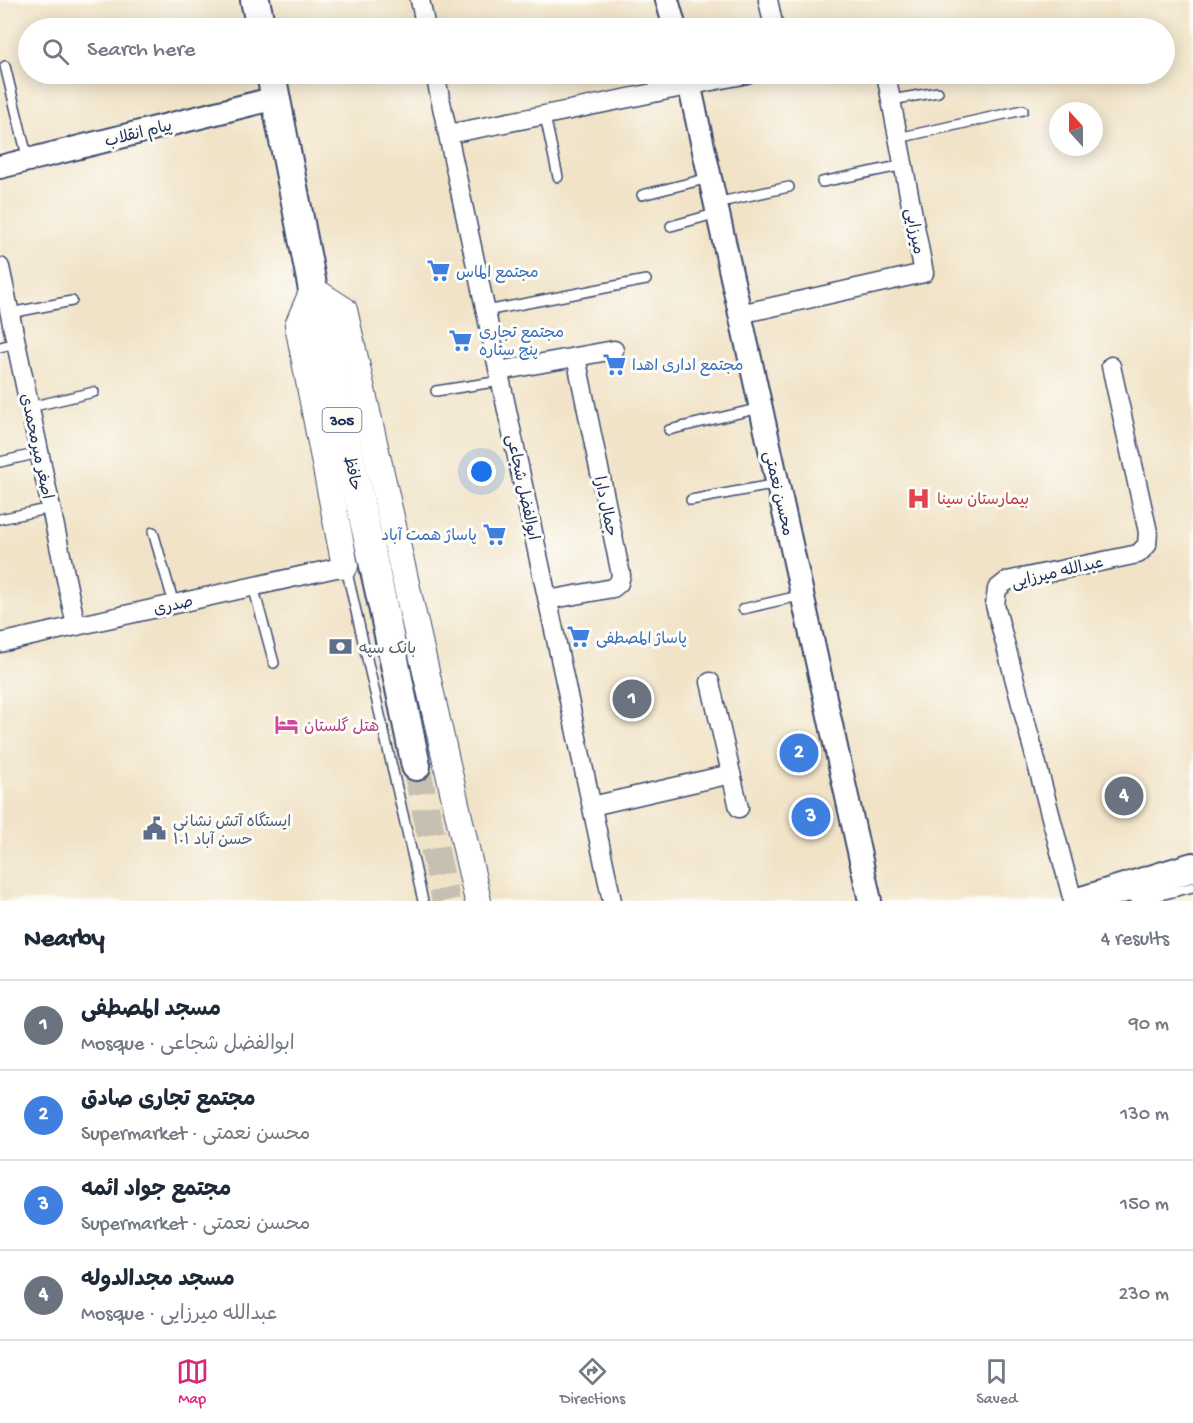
<!DOCTYPE html>
<meta charset="utf-8">
<style>
body{margin:0;font-family:"Gochi Hand","Playpen Sans Arabic",sans-serif;background:#f2f2f3;color:#1f2937}
.compass{position:absolute;left:1049px;top:102px;width:54px;height:54px;border-radius:50%;background:#fff;box-shadow:0 3px 15px #0003;rotate:339deg}
.you{position:absolute;left:482px;top:472px;width:21px;height:21px;margin:-15px;border:4px solid #fff;border-radius:50%;background:#1a73e8;box-shadow:0 0 0 9px #1a73e833}
.badge{display:grid;place-items:center;width:39px;height:39px;border-radius:50%;background:#db2777;color:#fff;font-size:20px;font-weight:700}
.pin{position:absolute;translate:-50% -50%;border:3px solid #fff;box-shadow:0 2px 6px #0006}
.list{margin:0;padding:0;list-style:none}
h2{display:flex;justify-content:space-between;align-items:center;height:78px;margin:0;padding:0 24px;font-size:26px}
h2 small{font-size:20px;font-weight:400;color:#747a83}
.list li{display:grid;grid-template-columns:39px 1fr auto;gap:18px;align-items:center;box-sizing:border-box;height:90px;padding:0 24px;border-top:2px solid #e0e1e3}
.list b{display:block;font-size:22px;white-space:nowrap}
.list p{margin:0;font-size:20px;white-space:nowrap;color:#747a83}
.list em{font-size:20px;font-style:normal;color:#747a83}
.icon{flex:none;width:33px;height:33px;fill:none;stroke:currentColor;stroke-width:2;stroke-linecap:round;stroke-linejoin:round}
.map{position:relative;flex:none;width:1193px;height:901px;overflow:hidden}
.search{position:absolute;background:#fff;box-shadow:0 3px 15px #0003;left:18px;right:18px;top:18px;height:66px;display:flex;align-items:center;gap:15px;box-sizing:border-box;padding:0 21px;border-radius:33px;color:#747a83;font-size:22px}
.sheet{height:438px;background:#fff}
nav{display:flex;justify-content:space-around;align-items:center;box-sizing:border-box;height:84px;border-top:2px solid #e0e1e3;background:#fff;font-size:16px;color:#747a83}
nav a{display:grid;justify-items:center;gap:3px}
nav .on{color:#db2777}
.map>svg:first-child{display:block}
.lines{fill:none;stroke-linecap:round;stroke-linejoin:round}
.primary-tunnel{stroke:#c6bfb2;stroke-width:28;stroke-dasharray:28 14;stroke-linecap:butt}
.service-casing{stroke:#3b4a6e;stroke-width:12}
.minor-casing{stroke:#3b4a6e;stroke-width:21}
.tertiary-casing{stroke:#3b4a6e;stroke-width:26}
.secondary-casing{stroke:#3b4a6e;stroke-width:28}
.primary-casing{stroke:#3b4a6e;stroke-width:32}
.service{stroke:#fff;stroke-width:9}
.minor{stroke:#fff;stroke-width:18}
.tertiary{stroke:#fff;stroke-width:22}
.secondary{stroke:#fff;stroke-width:26}
.primary{stroke:#fff;stroke-width:28}
.labels{text-anchor:middle;stroke-width:6;stroke-linejoin:round;paint-order:stroke}
.shield{fill:#fdfcf7;stroke:#5f6c8c;stroke-width:1.5}
.shield-label{font-size:15px;font-weight:bold;fill:#1b2f5e}
.street-label{font-size:16px;fill:#1b2f5e;stroke:#fdfcf7}
.shop-label{font-size:16px;fill:#366cbe;stroke:#fdfcf7;text-anchor:start}
.health-label{font-size:16px;fill:#be3a42;stroke:#fdfcf7;text-anchor:start}
.service-label{font-size:16px;fill:#4e5e75;stroke:#fdfcf7;text-anchor:start}
.hotel-label{font-size:16px;fill:#b23c85;stroke:#fdfcf7;text-anchor:start}
</style>
<div class="map">
<svg width="1193" height="901" viewBox="0 0 1193 901">
<rect width="100%" height="100%" fill="#fdfcf7"/>
<filter id="ink" filterUnits="userSpaceOnUse"><feTurbulence type="fractalNoise" baseFrequency=".0167" numOctaves="2"/><feDisplacementMap in="SourceGraphic" scale="12" xChannelSelector="R" yChannelSelector="G"/><feConvolveMatrix kernelMatrix="1 2 1 2 8 2 1 2 1" color-interpolation-filters="sRGB"/></filter>
<filter id="wash" filterUnits="userSpaceOnUse"><feTurbulence type="fractalNoise" baseFrequency=".008" numOctaves="4" result="noise"/><feDisplacementMap in="SourceGraphic" scale="24" xChannelSelector="R" yChannelSelector="G"/><feGaussianBlur stdDeviation="1.35" result="paint"/><feColorMatrix in="noise" values="0 0 0 0 0 0 0 0 0 0 0 0 0 0 0 0 0 1.4 0 .05"/><feComposite in="paint" operator="in"/></filter>
<g filter="url(#wash)">
<rect width="100%" height="100%" fill="#f1e3c7"/>
</g>
<g filter="url(#ink)">
<g class="lines">
<path class="primary-tunnel" d="M416 766 446 901"/>
<defs>
<g id="service">
<path d="M5 66 28 160"/>
<path d="M891 100 938 92"/>
<path d="M545 116 558 177"/>
<path d="M898 138 1023 110"/>
<path d="M822 182 904 165"/>
<path d="M642 195 709 178"/>
<path d="M716 203 789 187"/>
<path d="M671 226 718 213"/>
<path d="M486 311 646 280"/>
<path d="M10 313 72 301"/>
<path d="M0 347 16 343"/>
<path d="M436 391 501 381"/>
<path d="M30 407 94 392"/>
<path d="M669 430 760 408"/>
<path d="M0 462 39 453"/>
<path d="M691 500 777 484"/>
<path d="M0 519 51 508"/>
<path d="M153 532 174 604"/>
<path d="M346 568 423 901"/>
<path d="M253 586 274 663"/>
<path d="M743 609 803 595"/>
<path d="M1136 901 1193 887"/>
</g>
<g id="minor">
<path d="M420 0 426 28"/>
<path d="M768 0 774 28"/>
<path d="M435 74 612 901"/>
<path d="M448 134C548 115 647 94 747 74"/>
<path d="M0 267 76 626"/>
<path d="M740 314 924 273 886 74"/>
<path d="M499 371 614 350"/>
<path d="M548 600 613 588 619 583 621 575 576 357"/>
<path d="M0 643 345 566"/>
<path d="M710 682 739 808"/>
<path d="M592 806 731 774"/>
<path d="M1073 901 995 605 997 589 1007 581 1138 554 1147 545 1148 532 1111 366"/>
</g>
<g id="tertiary">
<path d="M667 0 675 28"/>
<path d="M687 74 870 901"/>
<path d="M0 167 276 98"/>
</g>
<path id="secondary" d="M345 566 298 325 313 290 344 310 478 901"/>
<g id="primary">
<path d="M255 0 261 28"/>
<path d="M271 74 313 290 384 611 416 766"/>
<path d="M1082 901 1193 867"/>
</g>
</defs>
<use href="#service" class="service-casing"/>
<use href="#minor" class="minor-casing"/>
<use href="#tertiary" class="tertiary-casing"/>
<use href="#secondary" class="secondary-casing"/>
<use href="#primary" class="primary-casing"/>
<use href="#service" class="service"/>
<use href="#minor" class="minor"/>
<use href="#tertiary" class="tertiary"/>
<use href="#secondary" class="secondary"/>
<use href="#primary" class="primary"/>
</g>
</g>
<defs>
<symbol id="supermarket-bare" viewBox="-9 -9 18 18"><path d="M-6-5.5h2.5l.6 2H6L4.5 2H-2.5L-4.4-4H-6ZM-1.5 3.2a1.3 1.3 0 1 0 .1 0ZM3 3.2a1.3 1.3 0 1 0 .1 0Z" fill="#3f7fe0" stroke="#fdfcf7" stroke-width="2.5" paint-order="stroke"/></symbol>
<symbol id="hospital-bare" viewBox="-9 -9 18 18"><path d="M-5-5h3v3.5h4V-5h3V5h-3V1.5h-4V5h-3Z" fill="#e0444e" stroke="#fdfcf7" stroke-width="2.5" paint-order="stroke"/></symbol>
<symbol id="bank-bare" viewBox="-9 -9 18 18"><path d="M-6-4H6V4H-6ZM0-2.3a2.3 2.3 0 1 0 0 4.6a2.3 2.3 0 1 0 0-4.6Z" fill="#5c6f8a" stroke="#fdfcf7" stroke-width="2.5" paint-order="stroke"/></symbol>
<symbol id="hotel-bare" viewBox="-9 -9 18 18"><path d="M-6-4.5h1.5V1H6V5H4.5V3h-9V5H-6ZM-4 0a1.8 1.8 0 1 1 3.6 0ZM.5 0V-2.5h3Q6-2.5 6 0Z" fill="#d1479c" stroke="#fdfcf7" stroke-width="2.5" paint-order="stroke"/></symbol>
<symbol id="civic-bare" viewBox="-9 -9 18 18"><path d="M-.6-6.5H3V-4.5H.6V-3L4-1V1h2V6H-6V1h2V-1L-.6-3ZM-1.2 2.5V6h2.4V2.5Z" fill="#5c6f8a" stroke="#fdfcf7" stroke-width="2.5" paint-order="stroke"/></symbol>
</defs>
<g fill-rule="evenodd">
<use href="#supermarket-bare" x="422" y="254" width="33" height="33"/>
<use href="#supermarket-bare" x="444" y="324" width="33" height="33"/>
<use href="#supermarket-bare" x="598" y="348" width="33" height="33"/>
<use href="#hospital-bare" x="902" y="482" width="33" height="33"/>
<use href="#supermarket-bare" x="478" y="518" width="33" height="33"/>
<use href="#supermarket-bare" x="562" y="620" width="33" height="33"/>
<use href="#bank-bare" x="324" y="630" width="33" height="33"/>
<use href="#hotel-bare" x="270" y="708" width="33" height="33"/>
<use href="#civic-bare" x="138" y="812" width="33" height="33"/>
</g>
<g class="labels">
<rect class="shield" x="322.5" y="408" width="39" height="24" rx="4.5"/>
<g class="shield-label">
<text x="342" y="425">305</text>
</g>
<g class="street-label">
<text transform="translate(138 132) rotate(-14)" y="6">پیام انقلاب</text>
<text transform="translate(916 231) rotate(79)" y="6">میرزایی</text>
<text transform="translate(38 446) rotate(78)" y="6">اصغر میرمحمدی</text>
<text transform="translate(354 473) rotate(78)" y="6">حافظ</text>
<text transform="translate(524 487) rotate(78)" y="6">ابوالفضل شجاعی</text>
<text transform="translate(780 493) rotate(77)" y="6">محسن نعمتی</text>
<text transform="translate(607 506) rotate(78)" y="6">جمال دارا</text>
<text transform="translate(1057 571) rotate(-13)" y="6">عبدالله میرزایی</text>
<text transform="translate(173 604) rotate(-13)" y="6">صدری</text>
</g>
<g class="shop-label">
<text x="456" y="277">مجتمع الماس</text>
<text x="479" y="337">مجتمع تجاری<tspan x="479" dy="18">پنج ستاره</tspan></text>
<text x="632" y="370">مجتمع اداری اهدا</text>
<text x="477" y="540" text-anchor="end">پاساژ همت آباد</text>
<text x="596" y="643">پاساژ المصطفی</text>
</g>
<g class="health-label">
<text x="937" y="504">بیمارستان سینا</text>
</g>
<g class="service-label">
<text x="359" y="653">بانک سپه</text>
<text x="173" y="826">ایستگاه آتش نشانی<tspan x="173" dy="18">۱۰۱ حسن آباد</tspan></text>
</g>
<g class="hotel-label">
<text x="304" y="731">هتل گلستان</text>
</g>
</g>
</svg>
<svg class="compass" viewBox="-18 -18 36 36"><path d="M0-13l5 13h-10z" fill="#e53935"/><path d="M0 13l5-13h-10z" fill="#747a83"/></svg>
<div class="you"></div>
<div class="pin badge" style="left:632px;top:699px;background:#6b7280">1</div>
<div class="pin badge" style="left:799px;top:753px;background:#3f7fe0">2</div>
<div class="pin badge" style="left:811px;top:817px;background:#3f7fe0">3</div>
<div class="pin badge" style="left:1124px;top:796px;background:#6b7280">4</div>
<div class="search"><svg class="icon" aria-label="search" viewBox="0 0 24 24"><circle cx="10" cy="10" r="6"/><path d="M15 15l6 6"/></svg>Search here</div>
</div>
<section class="sheet">
<h2>Nearby<small>4 results</small></h2>
<ul class="list">
<li><span class="badge" style="background:#6b7280">1</span><div><b>مسجد المصطفی</b><p>Mosque · ابوالفضل شجاعی</p></div><em>90 m</em></li>
<li><span class="badge" style="background:#3f7fe0">2</span><div><b>مجتمع تجاری صادق</b><p>Supermarket · محسن نعمتی</p></div><em>130 m</em></li>
<li><span class="badge" style="background:#3f7fe0">3</span><div><b>مجتمع جواد ائمه</b><p>Supermarket · محسن نعمتی</p></div><em>150 m</em></li>
<li><span class="badge" style="background:#6b7280">4</span><div><b>مسجد مجدالدوله</b><p>Mosque · عبدالله میرزایی</p></div><em>230 m</em></li>
</ul>
</section>
<nav>
<a class="on"><svg class="icon" aria-label="map" viewBox="0 0 24 24"><path d="M3 6l6-2 6 2 6-2v14l-6 2-6-2-6 2zM9 4v14M15 6v14"/></svg>Map</a>
<a><svg class="icon" aria-label="directions" viewBox="0 0 24 24"><path d="M12 3l9 9-9 9-9-9zM9 14v-3h6M13 9l2 2-2 2"/></svg>Directions</a>
<a><svg class="icon" aria-label="saved" viewBox="0 0 24 24"><path d="M7 4h10v16l-5-4-5 4z"/></svg>Saved</a>
</nav>
